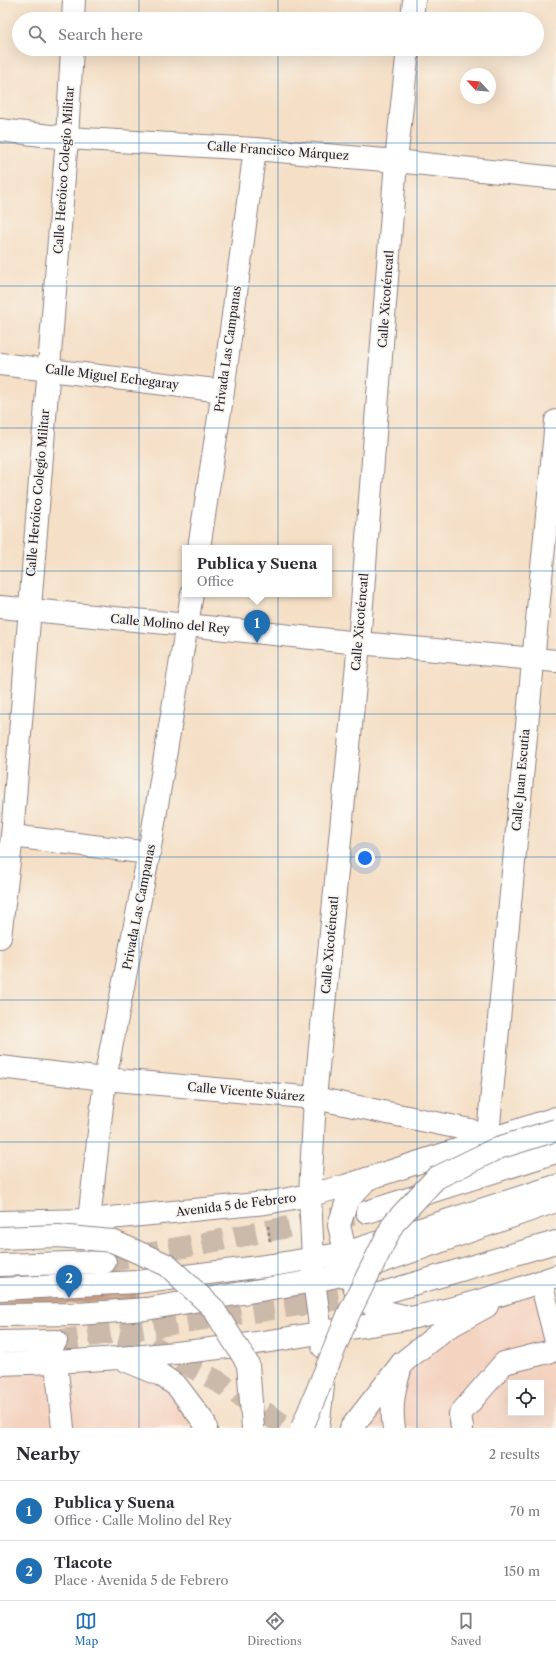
<!DOCTYPE html>
<meta charset="utf-8">
<style>
body{margin:0;font-family:"Libre Caslon Text",serif;background:#f2f2f3;color:#2b2b33}
.controls{position:absolute;right:12px;bottom:12px;display:grid;overflow:hidden;border-radius:0px;box-shadow:0 4px 16px #0002}
.controls button{width:36px;height:36px;display:grid;place-items:center;padding:0;border:0;border-bottom:1px solid #e1e1e2;background:#fff;color:#2b2b33;font:20px sans-serif}
.compass{position:absolute;left:460px;top:68px;width:36px;height:36px;border-radius:50%;background:#fff;box-shadow:0 4px 16px #0002;rotate:296deg}
.you{position:absolute;left:365px;top:858px;width:14px;height:14px;margin:-10px;border:3px solid #fff;border-radius:50%;background:#1a73e8;box-shadow:0 0 0 6px #1a73e833}
.badge{display:grid;place-items:center;width:26px;height:26px;border-radius:50%;background:#1f6fb2;color:#fff;font-size:13px;font-weight:700}
.pin{position:absolute;translate:-50% -33px;filter:drop-shadow(0 1px 2px #0008)}
.pin::after{content:'';position:absolute;top:21px;width:14px;height:12px;background:inherit;clip-path:polygon(0 0,100% 0,50% 100%)}
.popup{position:absolute;left:182px;top:545px;width:150px;height:52px;box-sizing:border-box;display:grid;place-content:center;border-radius:0px;background:#fff;filter:drop-shadow(0 1px 3px #0005);font-size:13px;white-space:nowrap;color:#7c7c81}
.popup b{font-size:15px;color:#2b2b33}
.popup::after{content:'';position:absolute;left:50%;top:100%;margin-left:-8px;border:8px solid transparent;border-top-color:#fff}
.list{margin:0;padding:0;list-style:none}
h2{display:flex;justify-content:space-between;align-items:center;height:52px;margin:0;padding:0 16px;font-size:17px}
h2 small{font-size:13px;font-weight:400;color:#7c7c81}
.list li{display:grid;grid-template-columns:26px 1fr auto;gap:12px;align-items:center;box-sizing:border-box;height:60px;padding:0 16px;border-top:1px solid #e1e1e2}
.list b{display:block;font-size:15px;white-space:nowrap}
.list p{margin:0;font-size:13px;white-space:nowrap;color:#7c7c81}
.list em{font-size:13px;font-style:normal;color:#7c7c81}
.icon{flex:none;width:22px;height:22px;fill:none;stroke:currentColor;stroke-width:2;stroke-linecap:round;stroke-linejoin:round}
.map{position:relative;flex:none;width:556px;height:1428px;overflow:hidden}
.search{position:absolute;background:#fff;box-shadow:0 4px 16px #0002;left:12px;right:12px;top:12px;height:44px;display:flex;align-items:center;gap:10px;box-sizing:border-box;padding:0 14px;border-radius:22px;color:#7c7c81;font-size:15px}
.sheet{height:172px;background:#fff}
nav{display:flex;justify-content:space-around;align-items:center;box-sizing:border-box;height:56px;border-top:1px solid #e1e1e2;background:#fff;font-size:11px;color:#7c7c81}
nav a{display:grid;justify-items:center;gap:2px}
nav .on{color:#1f6fb2}
.map>svg:first-child{display:block}
.built{fill:#f5d3c1;fill-rule:evenodd}
.building{fill:#c59b82}
.lines{fill:none;stroke-linecap:round;stroke-linejoin:round}
.highway-tunnel{stroke:#cbb9aa;stroke-width:22;stroke-dasharray:22 11;stroke-linecap:butt}
.minor-casing{stroke:#8c8080;stroke-width:24}
.major-casing{stroke:#8c8080;stroke-width:24}
.highway-casing{stroke:#8c8080;stroke-width:24}
.path{stroke:#8c8080;stroke-width:2.5;stroke-dasharray:3 3;stroke-linecap:butt}
.minor{stroke:#fff;stroke-width:22}
.major{stroke:#fff;stroke-width:22}
.highway{stroke:#fff;stroke-width:22}
.major-bridge-casing{stroke:#8c8080;stroke-width:24;stroke-linecap:butt}
.major-bridge{stroke:#fff;stroke-width:22}
.grid{fill:none;stroke:#1f6fb2;stroke-width:1;stroke-opacity:0.55}
.labels{text-anchor:middle;stroke-width:3;stroke-linejoin:round;paint-order:stroke}
.street-label{font-size:12px;fill:#22223b;stroke:#f7f3e8}
</style>
<div class="map">
<svg width="556" height="1428" viewBox="0 0 556 1428">
<rect width="100%" height="100%" fill="#f7f3e8"/>
<filter id="ink" filterUnits="userSpaceOnUse"><feTurbulence type="fractalNoise" baseFrequency=".025" numOctaves="2"/><feDisplacementMap in="SourceGraphic" scale="8" xChannelSelector="R" yChannelSelector="G"/><feConvolveMatrix kernelMatrix="1 2 1 2 8 2 1 2 1" color-interpolation-filters="sRGB"/></filter>
<filter id="wash" filterUnits="userSpaceOnUse"><feTurbulence type="fractalNoise" baseFrequency=".012" numOctaves="4" result="noise"/><feDisplacementMap in="SourceGraphic" scale="16" xChannelSelector="R" yChannelSelector="G"/><feGaussianBlur stdDeviation="0.9" result="paint"/><feColorMatrix in="noise" values="0 0 0 0 0 0 0 0 0 0 0 0 0 0 0 0 0 1.4 0 .05"/><feComposite in="paint" operator="in"/></filter>
<g filter="url(#wash)">
<rect width="100%" height="100%" fill="#f5dfc6"/>
<g class="built">
<path d="M556 1276V1428H374L358 1419 445 1329ZM511 1383H541V1413H511Z"/>
<path d="M119 1358 161 1375 206 1428H0V1364Z"/>
</g>
<g id="blocks">
<path class="building" d="M137 1290V1301L0 1307V1295Z"/>
</g>
</g>
<g filter="url(#ink)">
<use href="#blocks" fill-opacity="0" stroke="#8c8080" stroke-width="1"/>
<g class="lines">
<g class="highway-tunnel">
<path d="M105 1262 367 1212"/>
<path d="M119 1336 146 1342 219 1382 288 1428"/>
<path d="M56 1341 374 1294"/>
</g>
<defs>
<g id="minor">
<path d="M73 19 74 0"/>
<path d="M412 19 414 0"/>
<path d="M0 130 67 138 255 149 396 161 556 178"/>
<path d="M0 364 223 391"/>
<path d="M199 548 223 391 255 149"/>
<path d="M0 607 187 625 359 643 556 661"/>
<path d="M12 836 149 853"/>
<path d="M0 937 12 836 67 138 72 49"/>
<path d="M0 1067 105 1079 315 1098 470 1130 487 1140"/>
<path d="M492 1139 489 1124 556 421"/>
<path d="M310 1195 315 1098 359 643 396 161 408 49"/>
<path d="M89 1220 105 1079 149 853 192 594"/>
<path d="M541 1282 556 1341"/>
<path d="M0 1289 137 1282 273 1265 345 1253 556 1186"/>
<path d="M0 1315 78 1314 146 1309 314 1281 350 1273 556 1201"/>
<path d="M56 1362 63 1428"/>
<path d="M394 1428C390 1405 395 1385 402 1363"/>
<path d="M462 1428 460 1414 504 1363 556 1350"/>
</g>
<g id="major">
<path d="M367 1179 347 1201 339 1225 350 1273 355 1289 377 1310 404 1316"/>
<path d="M310 1195 314 1281 323 1347"/>
<path d="M0 1222 89 1220 266 1203 310 1195 345 1186 556 1118"/>
<path d="M122 1359 161 1375 177 1386 204 1422 206 1428"/>
<path d="M0 1364C106 1361 214 1352 318 1333 349 1328 380 1324 411 1318 459 1308 509 1293 556 1276"/>
<path d="M318 1428 323 1386"/>
<path d="M351 1428 402 1363 445 1329 487 1306"/>
</g>
<g id="highway">
<path d="M367 1212 556 1152"/>
<path d="M0 1265 105 1262"/>
<path d="M379 1294 556 1242"/>
<path d="M0 1342 56 1341"/>
</g>
</defs>
<use href="#minor" class="minor-casing"/>
<use href="#major" class="major-casing"/>
<use href="#highway" class="highway-casing"/>
<path class="path" d="M268 1226 270 1242"/>
<use href="#minor" class="minor"/>
<use href="#major" class="major"/>
<use href="#highway" class="highway"/>
<defs>
<g id="major-bridge">
<path d="M0 1238 58 1236 112 1241 167 1265 213 1308 248 1364 253 1428"/>
<path d="M302 1428 349 1313 393 1224 436 1178 498 1148 556 1130"/>
</g>
</defs>
<use href="#major-bridge" class="major-bridge-casing"/>
<use href="#major-bridge" class="major-bridge"/>
</g>
</g>
<path class="grid" d="M139 0V19M278 0V19M417 0V19M139 49V1428M278 49V1428M417 49V1428M0 143H556M0 286H556M0 428H556M0 571H556M0 714H556M0 857H556M0 1000H556M0 1142H556M0 1285H556"/>
<g class="labels">
<g class="street-label">
<text transform="translate(278 151) rotate(4)" y="4">Calle Francisco Márquez</text>
<text transform="translate(64 170) rotate(-86)" y="4">Calle Heróico Colegio Militar</text>
<text transform="translate(386 299) rotate(-86)" y="4">Calle Xicoténcatl</text>
<text transform="translate(228 349) rotate(-82)" y="4">Privada Las Campanas</text>
<text transform="translate(112 377) rotate(7)" y="4">Calle Miguel Echegaray</text>
<text transform="translate(38 493) rotate(-85)" y="4">Calle Heróico Colegio Militar</text>
<text transform="translate(360 622) rotate(-85)" y="4">Calle Xicoténcatl</text>
<text transform="translate(170 624) rotate(5)" y="4">Calle Molino del Rey</text>
<text transform="translate(521 780) rotate(-85)" y="4">Calle Juan Escutia</text>
<text transform="translate(139 907) rotate(-79)" y="4">Privada Las Campanas</text>
<text transform="translate(330 945) rotate(-85)" y="4">Calle Xicoténcatl</text>
<text transform="translate(246 1092) rotate(5)" y="4">Calle Vicente Suárez</text>
<text transform="translate(236 1205) rotate(-7)" y="4">Avenida 5 de Febrero</text>
</g>
</g>
</svg>
<div class="controls">
<button><svg class="icon" aria-label="locate" viewBox="0 0 24 24"><circle cx="12" cy="12" r="6"/><path d="M12 2v4M12 18v4M2 12h4M18 12h4"/></svg></button>
</div>
<svg class="compass" viewBox="-18 -18 36 36"><path d="M0-13l5 13h-10z" fill="#e53935"/><path d="M0 13l5-13h-10z" fill="#7c7c81"/></svg>
<div class="you"></div>
<div class="pin badge" style="left:257px;top:643px">1</div>
<div class="popup"><b>Publica y Suena</b>Office</div>
<div class="pin badge" style="left:69px;top:1298px">2</div>
<div class="search"><svg class="icon" aria-label="search" viewBox="0 0 24 24"><circle cx="10" cy="10" r="6"/><path d="M15 15l6 6"/></svg>Search here</div>
</div>
<section class="sheet">
<h2>Nearby<small>2 results</small></h2>
<ul class="list">
<li><span class="badge">1</span><div><b>Publica y Suena</b><p>Office · Calle Molino del Rey</p></div><em>70 m</em></li>
<li><span class="badge">2</span><div><b>Tlacote</b><p>Place · Avenida 5 de Febrero</p></div><em>150 m</em></li>
</ul>
</section>
<nav>
<a class="on"><svg class="icon" aria-label="map" viewBox="0 0 24 24"><path d="M3 6l6-2 6 2 6-2v14l-6 2-6-2-6 2zM9 4v14M15 6v14"/></svg>Map</a>
<a><svg class="icon" aria-label="directions" viewBox="0 0 24 24"><path d="M12 3l9 9-9 9-9-9zM9 14v-3h6M13 9l2 2-2 2"/></svg>Directions</a>
<a><svg class="icon" aria-label="saved" viewBox="0 0 24 24"><path d="M7 4h10v16l-5-4-5 4z"/></svg>Saved</a>
</nav>
